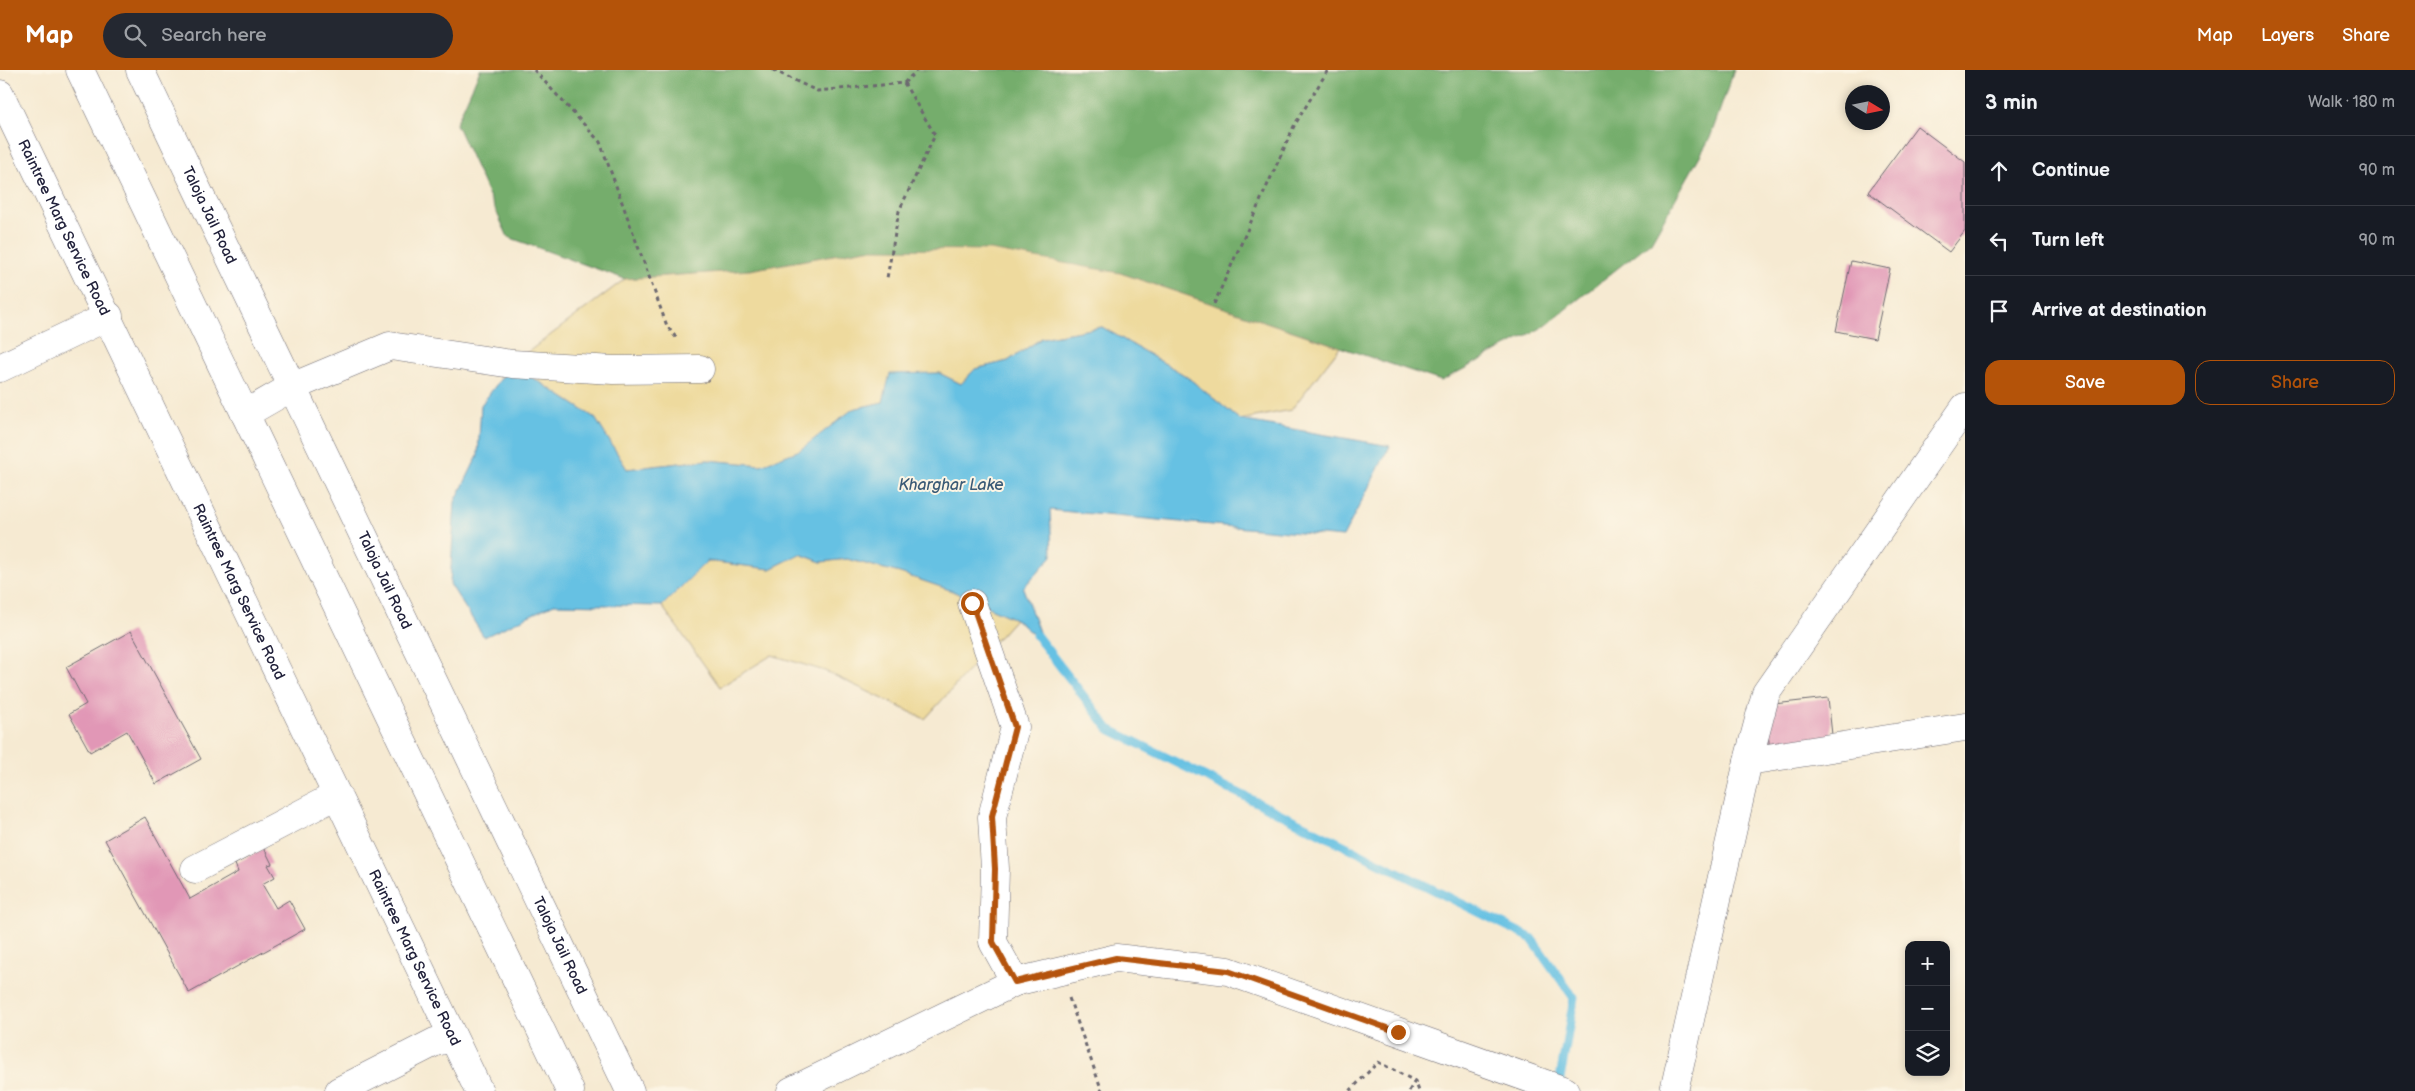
<!DOCTYPE html>
<meta charset="utf-8">
<style>
body{margin:0;font-family:"Balsamiq Sans",sans-serif;background:#242831;color:#f1f3f6}
.controls{position:absolute;right:15px;bottom:15px;display:grid;overflow:hidden;border-radius:10px;box-shadow:0 2px 8px #0003}
.controls button{width:45px;height:45px;display:grid;place-items:center;padding:0;border:0;border-bottom:1px solid #363941;background:#171b24;color:#f1f3f6;font:25px sans-serif}
.compass{position:absolute;left:1845px;top:15px;width:45px;height:45px;border-radius:50%;background:#171b24;box-shadow:0 2px 8px #0003;rotate:100deg}
.stop{position:absolute;width:15px;height:15px;margin:-11px;border:4px solid #b45309;border-radius:50%;background:#fff}
.stop.end{background:#b45309;border-color:#fff;box-shadow:0 1px 5px #0008}
.list{margin:0;padding:0;list-style:none}
h2{display:flex;justify-content:space-between;align-items:center;height:65px;margin:0;padding:0 20px;font-size:21px}
h2 small{font-size:16px;font-weight:400;color:#9ea1a6}
.list li{display:grid;grid-template-columns:32px 1fr auto;gap:15px;align-items:center;box-sizing:border-box;height:70px;padding:0 20px;border-top:1px solid #363941}
.list b{display:block;font-size:19px;white-space:nowrap}
.list em{font-size:16px;font-style:normal;color:#9ea1a6}
.actions{display:flex;gap:10px;padding:15px 20px}
.actions a{flex:1;padding:11px 0;border:1px solid #b45309;border-radius:15px;text-align:center;font-size:18px;color:#b45309}
.actions .main{background:#b45309;color:#fff}
.icon{flex:none;width:28px;height:28px;fill:none;stroke:currentColor;stroke-width:2;stroke-linecap:round;stroke-linejoin:round}
.map{position:relative;flex:none;width:1965px;height:1021px;overflow:hidden}
header{display:flex;align-items:center;gap:30px;box-sizing:border-box;height:70px;padding:0 25px;background:#b45309;color:#fff}
header strong{font-size:24px}
nav{display:flex;gap:28px;margin-inline-start:auto;font-size:18px}
.search{width:350px;height:45px;background:#242831;display:flex;align-items:center;gap:12px;box-sizing:border-box;padding:0 18px;border-radius:28px;color:#9ea1a6;font-size:19px}
main{display:flex}
aside{flex:1;background:#171b24}
.map>svg:first-child{display:block}
.forest{fill:#74ad6c;stroke:#4b6854}
.sand{fill:#eeda9e;stroke:#887e6c}
.water{fill:#66c1e3;stroke:#44728f}
.lines{fill:none;stroke-linecap:round;stroke-linejoin:round}
.stream{stroke:#66c1e3;stroke-width:9}
.building{fill:#e197b6}
.minor-casing{stroke:#6c6870;stroke-width:29}
.major-casing{stroke:#6c6870;stroke-width:29}
.path{stroke:#6c6870;stroke-width:3;stroke-dasharray:4 4;stroke-linecap:butt}
.minor{stroke:#fff;stroke-width:28}
.major{stroke:#fff;stroke-width:28}
.route{stroke:#b45309;stroke-width:6}
.labels{text-anchor:middle;stroke-width:4;stroke-linejoin:round;paint-order:stroke}
.street-label{font-size:15px;fill:#22223b;stroke:#fcf5e5}
.water-label{font-size:16px;font-style:italic;fill:#3a5a76;stroke:#fcf5e5}
</style>
<header>
<strong>Map</strong>
<div class="search"><svg class="icon" aria-label="search" viewBox="0 0 24 24"><circle cx="10" cy="10" r="6"/><path d="M15 15l6 6"/></svg>Search here</div>
<nav><a>Map</a><a>Layers</a><a>Share</a></nav>
</header>
<main>
<div class="map">
<svg width="1965" height="1021" viewBox="0 0 1965 1021">
<rect width="100%" height="100%" fill="#fcf5e5"/>
<filter id="ink" filterUnits="userSpaceOnUse"><feTurbulence type="fractalNoise" baseFrequency=".02" numOctaves="2"/><feDisplacementMap in="SourceGraphic" scale="10" xChannelSelector="R" yChannelSelector="G"/><feConvolveMatrix kernelMatrix="1 2 1 2 8 2 1 2 1" color-interpolation-filters="sRGB"/></filter>
<filter id="wash" filterUnits="userSpaceOnUse"><feTurbulence type="fractalNoise" baseFrequency=".0096" numOctaves="4" result="noise"/><feDisplacementMap in="SourceGraphic" scale="20" xChannelSelector="R" yChannelSelector="G"/><feGaussianBlur stdDeviation="1.12" result="paint"/><feColorMatrix in="noise" values="0 0 0 0 0 0 0 0 0 0 0 0 0 0 0 0 0 1.4 0 .05"/><feComposite in="paint" operator="in"/></filter>
<g filter="url(#wash)">
<rect width="100%" height="100%" fill="#f6ead2"/>
<path class="forest" d="M480 0H1734L1710 68 1651 172 1543 257 1441 311 1120 203 867 179 750 200 625 209 508 167 456 54Z"/>
<g class="sand">
<path d="M867 179 990 180 1120 203 1340 277 1291 340 1240 350 1186 306 1102 257 1042 268 1008 291 975 299 961 314 939 303 883 332 853 339 800 381 761 395 707 390 627 399 595 348 512 294 625 209 750 200Z"/>
<path d="M800 484 821 492 847 489 900 503 950 520 1015 549 925 649 825 601 772 585 720 617 662 536 707 491 770 499Z"/>
</g>
<path class="water" d="M1102 257 1186 306 1240 350 1390 376 1343 467 1050 440 1052 486 1023 518 1043 573 1015 549 950 520 900 503 847 489 821 492 800 484 770 499 707 491 662 536 554 534 484 567 450 514 455 432 478 385 481 335 512 294 595 348 627 399 707 390 761 395 800 380 853 339 883 332 890 304 939 303 961 314 975 299 1008 291 1042 268Z"/>
<g class="lines">
<path class="stream" d="M1036 565 1109 659 1531 868 1574 928 1559 1015"/>
</g>
<g id="blocks">
<g class="building">
<path d="M1917 56 1965 92V161L1949 182 1868 122Z"/>
<path d="M1851 191 1890 199 1875 269 1836 261Z"/>
<path d="M131 561 201 689 156 714 127 661 90 682 69 644 86 634 66 597Z"/>
<path d="M1828 628 1833 674 1770 681 1765 635Z"/>
<path d="M145 747 190 829 238 802 235 794 264 778 272 794 268 795 275 807 262 814 276 838 289 830 305 859 189 923 105 770Z"/>
</g>
</g>
</g>
<g filter="url(#ink)">
<use href="#blocks" fill-opacity="0" stroke="#6c6870" stroke-width="1"/>
<g class="lines">
<defs>
<g id="minor">
<path id="s1" d="M0 24 479 1021"/>
<path d="M0 298 109 246"/>
<path d="M245 344 292 317 390 276 512 294 613 300 700 299"/>
<path d="M972 533 1015 657 992 747 995 799 993 872 1015 912"/>
<path d="M1748 691 1965 657"/>
<path d="M195 799 337 725"/>
<path d="M339 1021 435 972 453 968"/>
<path d="M791 1021 1015 912 1116 888 1228 901 1565 1021"/>
<path d="M1674 1021 1748 691 1766 623 1965 337"/>
</g>
<g id="major">
<path d="M80 0 570 1021"/>
<path id="s2" d="M140 0 630 1021"/>
</g>
</defs>
<use href="#minor" class="minor-casing"/>
<use href="#major" class="major-casing"/>
<g class="path">
<path d="M534 0 600 72 667 256 678 270"/>
<path d="M773 0 817 21 904 13 935 65 899 141 887 208"/>
<path d="M904 13 917 0"/>
<path d="M1214 234 1294 56 1328 0"/>
<path d="M1069 928 1102 1021"/>
<path d="M1352 1021 1351 1020 1378 992 1415 1011 1419 1021"/>
<path d="M1409 1021 1415 1011"/>
</g>
<use href="#minor" class="minor"/>
<use href="#major" class="major"/>
</g>
</g>
<g class="lines" filter="url(#ink)">
<path class="route" d="M972 533 1015 657 992 746 995 799 993 872 1015 912 1116 888 1228 901 1398 962"/>
</g>
<g class="labels">
<g class="street-label">
<text dy="5" stroke="none"><textPath href="#s2" startOffset="161">Taloja Jail Road</textPath></text>
<text dy="5" stroke="none"><textPath href="#s1" startOffset="148">Raintree Marg Service Road</textPath></text>
<text dy="5" stroke="none"><textPath href="#s2" startOffset="566">Taloja Jail Road</textPath></text>
<text dy="5" stroke="none"><textPath href="#s1" startOffset="552">Raintree Marg Service Road</textPath></text>
<text dy="5" stroke="none"><textPath href="#s2" startOffset="971">Taloja Jail Road</textPath></text>
<text dy="5" stroke="none"><textPath href="#s1" startOffset="958">Raintree Marg Service Road</textPath></text>
</g>
<g class="water-label">
<text x="951" y="420">Kharghar Lake</text>
</g>
</g>
</svg>
<div class="controls">
<button>+</button>
<button>−</button>
<button><svg class="icon" aria-label="layers" viewBox="0 0 24 24"><path d="M12 4l9 5-9 5-9-5zM3 14l9 5 9-5"/></svg></button>
</div>
<svg class="compass" viewBox="-18 -18 36 36"><path d="M0-13l5 13h-10z" fill="#e53935"/><path d="M0 13l5-13h-10z" fill="#9ea1a6"/></svg>
<div class="stop" style="left:972px;top:533px"></div>
<div class="stop end" style="left:1398px;top:962px"></div>
</div>
<aside>
<h2>3 min<small>Walk · 180 m</small></h2>
<ul class="list">
<li><svg class="icon" aria-label="ahead" viewBox="0 0 24 24"><path d="M12 20V5M6 11l6-6 6 6"/></svg><div><b>Continue</b></div><em>90 m</em></li>
<li><svg class="icon" aria-label="left" viewBox="0 0 24 24"><path d="M17 20v-9H6M10 6l-5 5 5 5"/></svg><div><b>Turn left</b></div><em>90 m</em></li>
<li><svg class="icon" aria-label="arrive" viewBox="0 0 24 24"><path d="M6 21V4h12l-3 4 3 4H6"/></svg><div><b>Arrive at destination</b></div></li>
</ul>
<div class="actions"><a class="main">Save</a><a>Share</a></div>
</aside>
</main>
